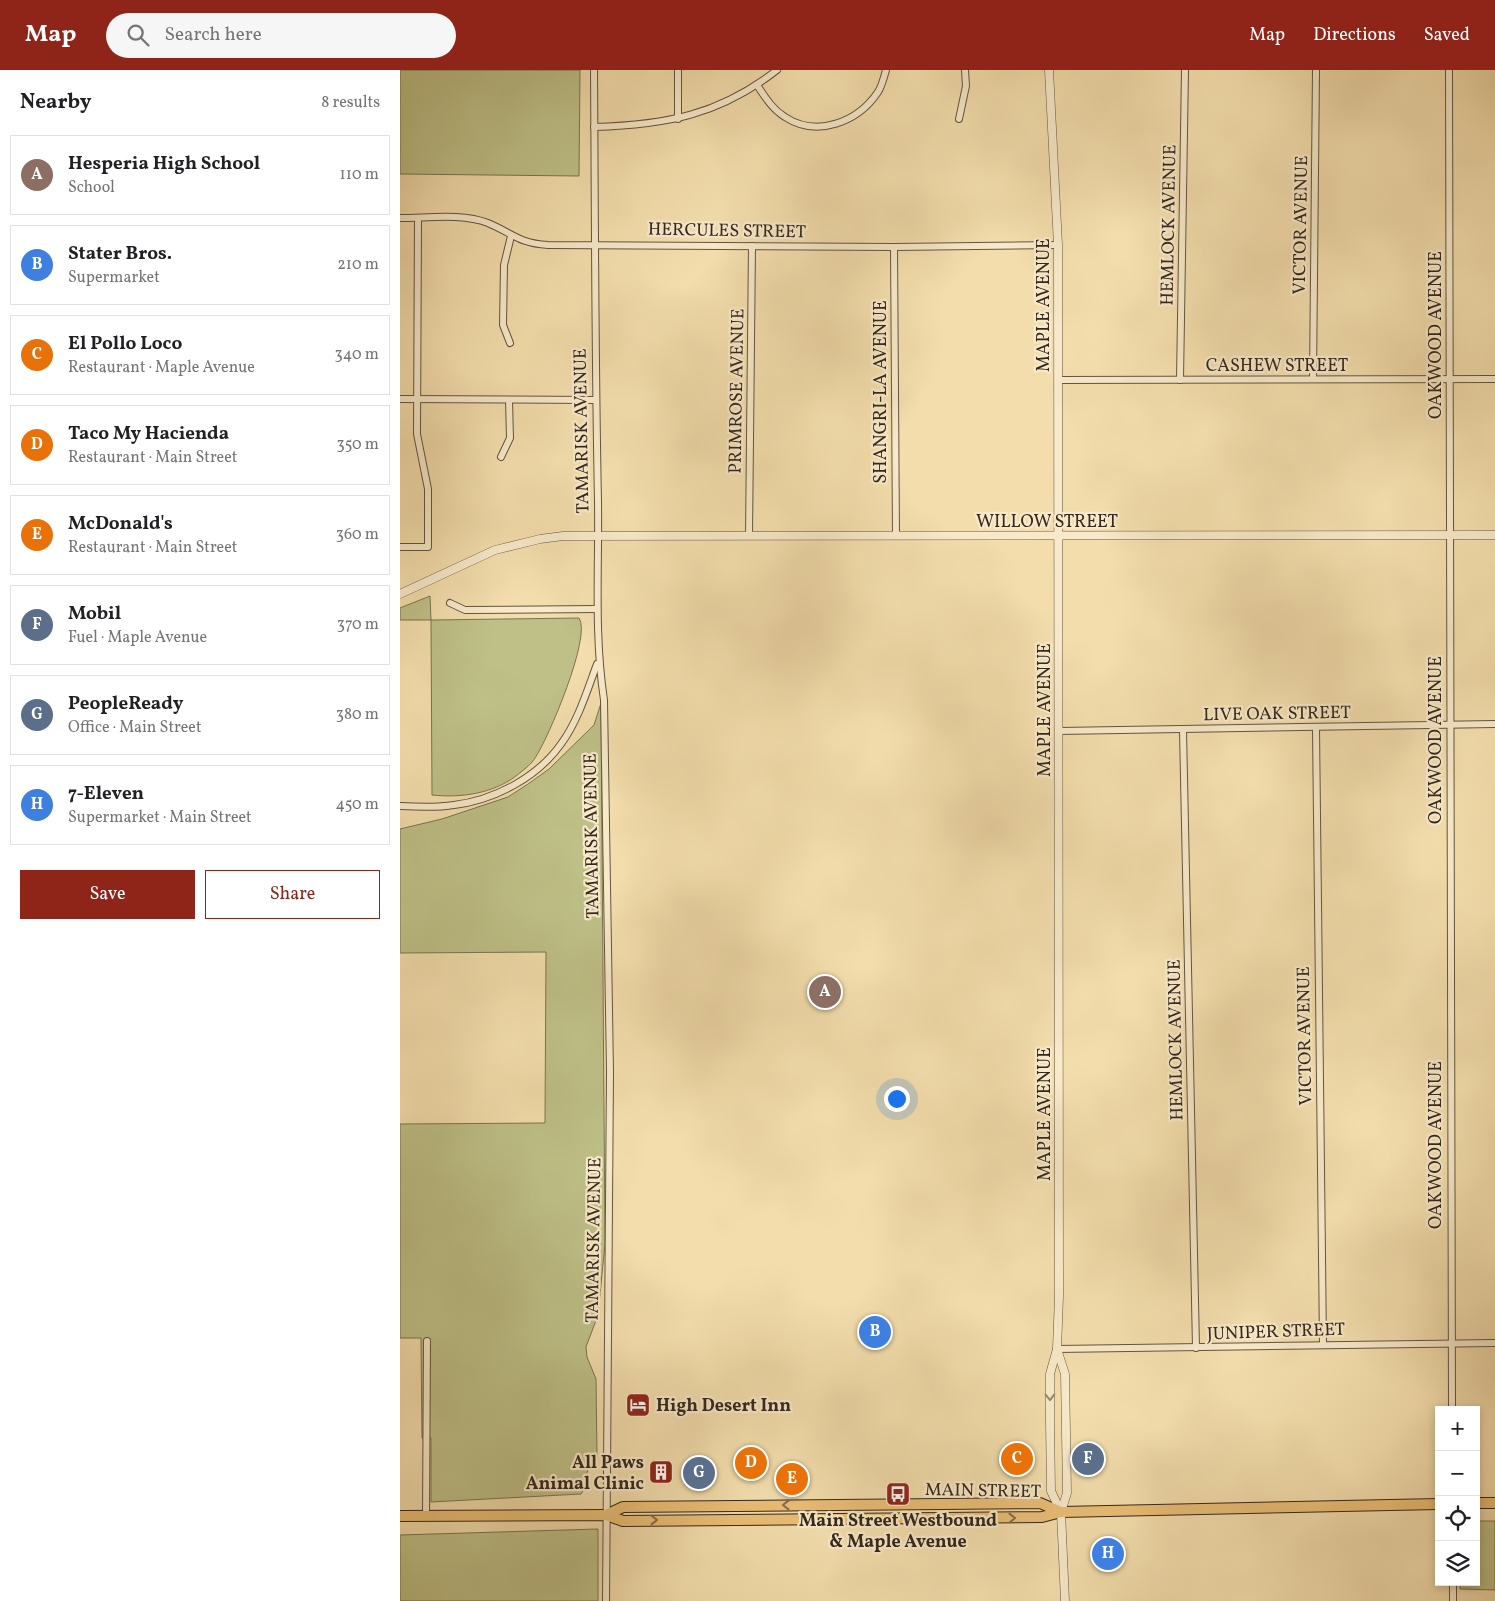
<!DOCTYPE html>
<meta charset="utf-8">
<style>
body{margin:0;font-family:Vollkorn,serif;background:#f6f6f6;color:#202124}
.controls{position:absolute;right:15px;bottom:15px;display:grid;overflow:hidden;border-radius:0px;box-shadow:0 2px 8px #0003}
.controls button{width:45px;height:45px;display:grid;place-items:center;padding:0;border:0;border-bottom:1px solid #e0e0e0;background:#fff;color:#202124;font:25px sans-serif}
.you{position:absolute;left:496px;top:1028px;width:18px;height:18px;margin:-12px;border:4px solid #fff;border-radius:50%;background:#1a73e8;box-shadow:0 0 0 8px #1a73e833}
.badge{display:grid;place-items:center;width:32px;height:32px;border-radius:50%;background:#8f2418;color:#fff;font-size:16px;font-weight:700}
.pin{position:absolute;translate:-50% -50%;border:2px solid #fff;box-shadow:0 1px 5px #0006}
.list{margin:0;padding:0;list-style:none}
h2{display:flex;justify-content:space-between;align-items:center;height:65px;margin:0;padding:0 20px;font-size:21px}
h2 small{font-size:16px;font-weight:400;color:#757577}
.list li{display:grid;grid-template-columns:32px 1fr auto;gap:15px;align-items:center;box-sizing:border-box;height:80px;margin:0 10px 10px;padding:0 10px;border:1px solid #e0e0e0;border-radius:0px}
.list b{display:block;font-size:19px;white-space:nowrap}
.list p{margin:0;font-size:16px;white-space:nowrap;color:#757577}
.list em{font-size:16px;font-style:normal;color:#757577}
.actions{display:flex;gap:10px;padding:15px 20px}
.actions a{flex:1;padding:11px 0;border:1px solid #8f2418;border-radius:0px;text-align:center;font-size:18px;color:#8f2418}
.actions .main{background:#8f2418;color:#fff}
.icon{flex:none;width:28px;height:28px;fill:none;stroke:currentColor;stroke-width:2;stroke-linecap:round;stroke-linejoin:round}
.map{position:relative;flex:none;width:1095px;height:1531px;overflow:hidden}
header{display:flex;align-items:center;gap:30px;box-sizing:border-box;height:70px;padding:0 25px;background:#8f2418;color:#fff}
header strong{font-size:24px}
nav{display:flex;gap:28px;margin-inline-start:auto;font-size:18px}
.search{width:350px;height:45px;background:#f6f6f6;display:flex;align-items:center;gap:12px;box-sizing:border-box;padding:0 18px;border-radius:28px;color:#757577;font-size:19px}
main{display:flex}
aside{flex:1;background:#fff}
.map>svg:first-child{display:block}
.green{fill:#bec087;stroke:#797451}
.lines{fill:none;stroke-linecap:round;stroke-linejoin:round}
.minor-casing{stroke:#64543f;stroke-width:8}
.tertiary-casing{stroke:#64543f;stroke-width:9}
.primary-casing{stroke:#34271b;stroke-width:12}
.minor{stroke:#f7e9c9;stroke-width:6}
.tertiary{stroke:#f7e9c9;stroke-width:8}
.primary{stroke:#eabe76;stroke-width:10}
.oneway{stroke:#968872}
.oneway2{stroke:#866b44}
.labels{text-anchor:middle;stroke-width:4.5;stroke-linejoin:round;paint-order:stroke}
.street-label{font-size:18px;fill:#34271b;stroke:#f7e9c9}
.poi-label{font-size:18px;font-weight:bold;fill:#34271b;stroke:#f7e9c9;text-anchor:start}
</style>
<header>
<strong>Map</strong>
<div class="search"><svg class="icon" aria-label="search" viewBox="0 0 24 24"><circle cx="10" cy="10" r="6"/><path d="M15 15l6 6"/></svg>Search here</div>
<nav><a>Map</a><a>Directions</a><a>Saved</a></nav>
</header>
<main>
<aside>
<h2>Nearby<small>8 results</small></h2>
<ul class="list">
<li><span class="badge" style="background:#8d6e63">A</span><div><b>Hesperia High School</b><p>School</p></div><em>110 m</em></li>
<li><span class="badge" style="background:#3f7fe0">B</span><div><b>Stater Bros.</b><p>Supermarket</p></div><em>210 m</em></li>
<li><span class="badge" style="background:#e8710a">C</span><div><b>El Pollo Loco</b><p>Restaurant · Maple Avenue</p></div><em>340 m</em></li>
<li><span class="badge" style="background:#e8710a">D</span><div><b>Taco My Hacienda</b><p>Restaurant · Main Street</p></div><em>350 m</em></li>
<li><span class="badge" style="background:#e8710a">E</span><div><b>McDonald's</b><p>Restaurant · Main Street</p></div><em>360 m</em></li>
<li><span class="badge" style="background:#5c6f8a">F</span><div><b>Mobil</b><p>Fuel · Maple Avenue</p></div><em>370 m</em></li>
<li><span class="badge" style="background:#5c6f8a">G</span><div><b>PeopleReady</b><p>Office · Main Street</p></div><em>380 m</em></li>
<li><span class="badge" style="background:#3f7fe0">H</span><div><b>7-Eleven</b><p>Supermarket · Main Street</p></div><em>450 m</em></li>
</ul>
<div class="actions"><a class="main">Save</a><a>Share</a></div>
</aside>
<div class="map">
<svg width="1095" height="1531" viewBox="0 0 1095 1531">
<rect width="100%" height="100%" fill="#f3ddac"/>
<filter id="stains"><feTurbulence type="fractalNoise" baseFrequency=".004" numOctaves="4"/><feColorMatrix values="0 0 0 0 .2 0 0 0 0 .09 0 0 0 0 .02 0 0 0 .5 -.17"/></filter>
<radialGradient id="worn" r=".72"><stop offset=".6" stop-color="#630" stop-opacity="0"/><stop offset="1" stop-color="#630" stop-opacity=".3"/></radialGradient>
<g class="green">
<path d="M0 0H180L179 106 0 104Z"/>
<path d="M30 526 31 550 179 548C192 566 148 669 135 688 131 695 122 701 116 706 92 724 60 728 32 725L31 550H0V538Z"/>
<path d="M201 633 205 1174 198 1245 186 1277 187 1287 196 1309 197 1388 190 1391C185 1402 189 1414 181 1424L31 1432V1368H22L21 1268H0V1054L145 1053 146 882 0 883V759L42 749 108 727 128 714 149 699 194 655Z"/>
<path d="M1076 1451H1095V1520L1060 1519V1512H1076Z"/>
<path d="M198 1459V1531H0V1465Z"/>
</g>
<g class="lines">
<defs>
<g id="minor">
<path d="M194 0C195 144 195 287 198 431 199 498 194 564 204 630L210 1002 206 1531"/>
<path d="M278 0V49"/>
<path d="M1049 0 1052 1340"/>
<path d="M357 15C365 27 372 39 385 47 417 68 458 52 478 22 482 16 484 7 486 0"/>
<path d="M559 49 566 16 565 0"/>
<path d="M194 57C266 55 319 45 377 0"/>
<path d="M0 148C28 148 62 143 88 153 114 164 118 173 148 175L494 177 658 175"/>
<path d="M494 177 496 466"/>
<path d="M110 273 103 255 104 195 111 166"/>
<path d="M913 309 916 0"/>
<path d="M658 310 1095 309"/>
<path d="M780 310 785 0"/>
<path d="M0 329 196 330"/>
<path d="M101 387 110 368 109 330"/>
<path d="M349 466 352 176"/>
<path d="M0 477H28V419L17 364 18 148"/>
<path d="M50 533 65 540 196 539"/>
<path d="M916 658 923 1275"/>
<path d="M783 660 796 1278"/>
<path d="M659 661 1095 654"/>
<path d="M0 736C18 737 36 738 54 735 94 730 137 708 161 674 178 651 187 621 197 594"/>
<path d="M657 1279 1095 1273"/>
<path d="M26 1446 27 1271"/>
<path d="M1053 1512V1531"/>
</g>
<g id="tertiary">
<path d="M649 0 658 175 659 1226 657 1279 650 1304V1351L651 1421 661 1442"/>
<path d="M0 524 95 480 140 469 163 466 1095 465"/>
<path d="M657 1279 665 1304 667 1423 661 1442 665 1531"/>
</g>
<g id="primary">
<path d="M1076 1433H1095"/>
<path d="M206 1445 223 1437 640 1433 661 1442"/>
<path d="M0 1446 206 1445 223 1451 642 1447 661 1442 1039 1434"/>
</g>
</defs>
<use href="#minor" class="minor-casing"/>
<use href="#tertiary" class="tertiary-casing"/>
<use href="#primary" class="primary-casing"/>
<use href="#minor" class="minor"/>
<use href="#tertiary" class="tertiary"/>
<use href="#primary" class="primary"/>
</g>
<defs><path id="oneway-chevron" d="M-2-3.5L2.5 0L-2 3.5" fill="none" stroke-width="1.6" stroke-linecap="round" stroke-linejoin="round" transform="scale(1.25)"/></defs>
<use class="oneway" href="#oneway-chevron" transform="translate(650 1327) rotate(89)"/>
<g class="oneway2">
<use href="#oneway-chevron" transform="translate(386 1435) rotate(180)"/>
<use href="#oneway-chevron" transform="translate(612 1448) rotate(-1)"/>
<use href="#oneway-chevron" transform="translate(254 1450)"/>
</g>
<defs>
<symbol id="hotel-square" viewBox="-11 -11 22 22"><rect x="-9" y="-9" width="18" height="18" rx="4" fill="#8f2418" stroke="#f7e9c9"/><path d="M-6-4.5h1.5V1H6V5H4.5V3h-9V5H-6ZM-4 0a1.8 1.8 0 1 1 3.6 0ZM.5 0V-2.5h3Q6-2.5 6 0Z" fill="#fff"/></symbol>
<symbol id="building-square" viewBox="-11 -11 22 22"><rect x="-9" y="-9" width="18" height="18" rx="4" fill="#8f2418" stroke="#f7e9c9"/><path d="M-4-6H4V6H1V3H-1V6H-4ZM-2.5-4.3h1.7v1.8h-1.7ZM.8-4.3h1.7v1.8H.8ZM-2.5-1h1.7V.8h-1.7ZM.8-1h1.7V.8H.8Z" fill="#fff"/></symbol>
<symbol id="bus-square" viewBox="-11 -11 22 22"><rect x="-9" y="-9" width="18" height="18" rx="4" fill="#8f2418" stroke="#f7e9c9"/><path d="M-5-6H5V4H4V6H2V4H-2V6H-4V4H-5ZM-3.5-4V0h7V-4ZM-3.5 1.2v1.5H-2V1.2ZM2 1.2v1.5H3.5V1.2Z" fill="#fff"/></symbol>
</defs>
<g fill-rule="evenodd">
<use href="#hotel-square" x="224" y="1321" width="28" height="28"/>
<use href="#building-square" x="247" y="1388" width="28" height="28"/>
<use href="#bus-square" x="484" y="1410" width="28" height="28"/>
</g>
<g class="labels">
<g class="street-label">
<text transform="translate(768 155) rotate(-89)" y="6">HEMLOCK AVENUE</text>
<text transform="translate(900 155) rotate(-89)" y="6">VICTOR AVENUE</text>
<text transform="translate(327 160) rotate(1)" y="6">HERCULES STREET</text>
<text transform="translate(643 235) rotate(-90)" y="6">MAPLE AVENUE</text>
<text transform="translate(1035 265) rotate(-90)" y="6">OAKWOOD AVENUE</text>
<text x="877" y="301">CASHEW STREET</text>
<text transform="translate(336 321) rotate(-89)" y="6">PRIMROSE AVENUE</text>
<text transform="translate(480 322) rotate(-90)" y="6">SHANGRI-LA AVENUE</text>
<text transform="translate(181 361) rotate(-91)" y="6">TAMARISK AVENUE</text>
<text x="647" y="457">WILLOW STREET</text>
<text transform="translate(644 640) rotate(-90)" y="6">MAPLE AVENUE</text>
<text transform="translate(877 643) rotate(-1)" y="6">LIVE OAK STREET</text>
<text transform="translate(1035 670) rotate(-90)" y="6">OAKWOOD AVENUE</text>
<text transform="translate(191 766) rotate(-91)" y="6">TAMARISK AVENUE</text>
<text transform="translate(904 966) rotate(-91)" y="6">VICTOR AVENUE</text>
<text transform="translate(775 970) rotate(-91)" y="6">HEMLOCK AVENUE</text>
<text transform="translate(644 1044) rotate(-90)" y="6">MAPLE AVENUE</text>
<text transform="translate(1035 1075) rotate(-90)" y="6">OAKWOOD AVENUE</text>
<text transform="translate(193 1170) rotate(-89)" y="6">TAMARISK AVENUE</text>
<text transform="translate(876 1261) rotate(-2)" y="6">JUNIPER STREET</text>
<text transform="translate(583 1420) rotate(1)" y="6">MAIN STREET</text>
</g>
<g class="poi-label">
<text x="256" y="1341">High Desert Inn</text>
<text x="244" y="1398" text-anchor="end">All Paws<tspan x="244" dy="21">Animal Clinic</tspan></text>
<text x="498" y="1456" text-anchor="middle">Main Street Westbound<tspan x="498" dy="21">&amp; Maple Avenue</tspan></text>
</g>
</g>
<rect width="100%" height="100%" filter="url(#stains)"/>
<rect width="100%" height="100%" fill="url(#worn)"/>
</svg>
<div class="controls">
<button>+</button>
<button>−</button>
<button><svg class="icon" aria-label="locate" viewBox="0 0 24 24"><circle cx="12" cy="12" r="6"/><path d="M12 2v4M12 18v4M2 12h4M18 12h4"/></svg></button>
<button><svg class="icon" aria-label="layers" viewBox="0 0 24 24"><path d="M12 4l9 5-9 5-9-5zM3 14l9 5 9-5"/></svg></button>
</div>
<div class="you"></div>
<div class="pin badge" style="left:425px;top:922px;background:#8d6e63">A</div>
<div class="pin badge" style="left:475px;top:1262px;background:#3f7fe0">B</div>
<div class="pin badge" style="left:617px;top:1389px;background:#e8710a">C</div>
<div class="pin badge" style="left:351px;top:1393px;background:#e8710a">D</div>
<div class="pin badge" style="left:392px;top:1409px;background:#e8710a">E</div>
<div class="pin badge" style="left:688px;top:1389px;background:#5c6f8a">F</div>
<div class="pin badge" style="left:299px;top:1403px;background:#5c6f8a">G</div>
<div class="pin badge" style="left:708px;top:1484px;background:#3f7fe0">H</div>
</div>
</main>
